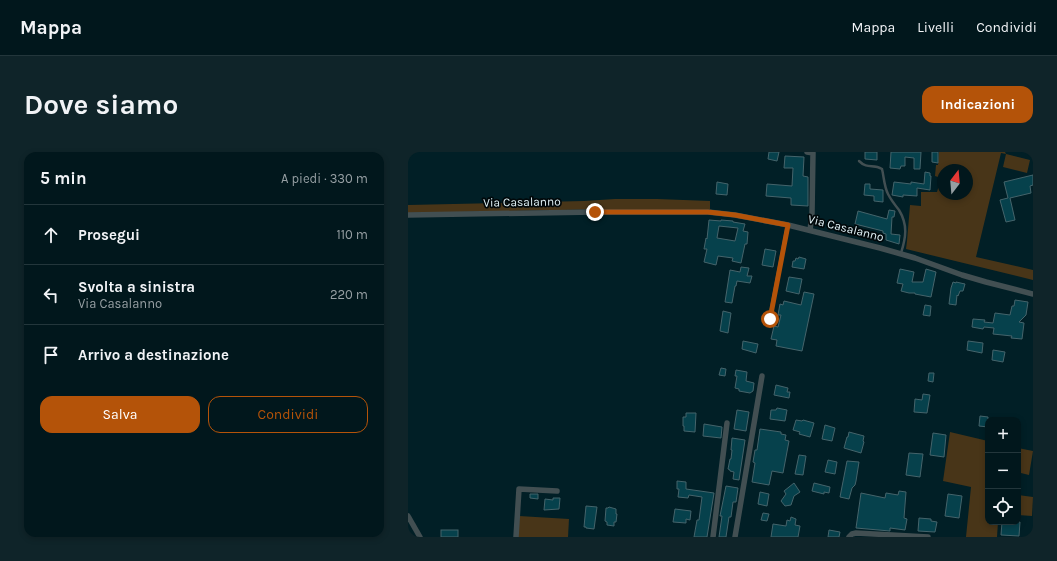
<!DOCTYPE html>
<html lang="it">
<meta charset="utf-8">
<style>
body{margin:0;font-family:Karla,sans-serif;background:#0f2429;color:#f1f3f6}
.controls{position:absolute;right:12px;bottom:12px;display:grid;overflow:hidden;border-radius:8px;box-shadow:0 2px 6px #0003}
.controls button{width:36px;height:36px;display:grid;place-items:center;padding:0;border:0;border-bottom:1px solid #23363b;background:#01171c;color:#f1f3f6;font:20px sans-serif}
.compass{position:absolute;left:529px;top:12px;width:36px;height:36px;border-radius:50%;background:#01171c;box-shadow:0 2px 6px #0003;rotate:16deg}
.stop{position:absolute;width:12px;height:12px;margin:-9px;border:3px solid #b45309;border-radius:50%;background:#fff}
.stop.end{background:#b45309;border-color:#fff;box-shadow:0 1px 4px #0008}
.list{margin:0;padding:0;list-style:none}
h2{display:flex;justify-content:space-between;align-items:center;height:52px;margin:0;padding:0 16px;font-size:17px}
h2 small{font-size:13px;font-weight:400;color:#969fa3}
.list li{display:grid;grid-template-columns:26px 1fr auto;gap:12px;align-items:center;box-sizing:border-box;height:60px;padding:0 16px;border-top:1px solid #23363b}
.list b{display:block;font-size:15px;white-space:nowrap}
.list p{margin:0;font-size:13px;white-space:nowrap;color:#969fa3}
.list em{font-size:13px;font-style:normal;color:#969fa3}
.actions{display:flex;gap:8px;padding:12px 16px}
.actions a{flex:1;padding:9px 0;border:1px solid #b45309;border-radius:12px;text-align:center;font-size:14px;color:#b45309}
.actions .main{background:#b45309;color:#fff}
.icon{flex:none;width:22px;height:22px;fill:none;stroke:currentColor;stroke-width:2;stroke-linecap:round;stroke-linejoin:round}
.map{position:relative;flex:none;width:625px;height:385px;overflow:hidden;border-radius:12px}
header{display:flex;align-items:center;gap:24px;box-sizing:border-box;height:56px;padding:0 20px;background:#01171c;border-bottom:1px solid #23363b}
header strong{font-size:19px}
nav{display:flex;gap:22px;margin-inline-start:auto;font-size:14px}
.intro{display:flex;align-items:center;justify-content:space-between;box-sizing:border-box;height:96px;padding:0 24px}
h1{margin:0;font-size:28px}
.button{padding:10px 18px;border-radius:12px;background:#b45309;color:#fff;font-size:14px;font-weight:700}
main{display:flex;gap:24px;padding:0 24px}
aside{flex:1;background:#01171c;border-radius:12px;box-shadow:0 2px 6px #0003}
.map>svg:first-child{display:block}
.green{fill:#483518;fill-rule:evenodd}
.building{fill:#06414c;stroke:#45646b;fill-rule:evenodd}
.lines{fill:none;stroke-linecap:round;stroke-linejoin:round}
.lane{stroke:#424f52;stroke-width:2.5}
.street{stroke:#424f52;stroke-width:5.5}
.route{stroke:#b45309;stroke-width:5}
.labels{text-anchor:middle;stroke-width:3.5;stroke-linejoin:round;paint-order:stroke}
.street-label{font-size:12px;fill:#e2f3f8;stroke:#01080a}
</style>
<header>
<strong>Mappa</strong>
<nav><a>Mappa</a><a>Livelli</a><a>Condividi</a></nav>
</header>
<div class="intro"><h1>Dove siamo</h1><a class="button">Indicazioni</a></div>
<main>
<aside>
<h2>5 min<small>A piedi · 330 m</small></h2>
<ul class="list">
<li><svg class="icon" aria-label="ahead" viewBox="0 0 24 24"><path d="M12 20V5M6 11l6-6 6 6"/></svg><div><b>Prosegui</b></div><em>110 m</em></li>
<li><svg class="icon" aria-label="left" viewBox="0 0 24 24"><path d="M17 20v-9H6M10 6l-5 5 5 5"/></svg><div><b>Svolta a sinistra</b><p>Via Casalanno</p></div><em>220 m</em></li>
<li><svg class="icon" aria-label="arrive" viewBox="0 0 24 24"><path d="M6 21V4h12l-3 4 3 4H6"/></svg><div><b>Arrivo a destinazione</b></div></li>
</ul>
<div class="actions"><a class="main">Salva</a><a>Condividi</a></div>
</aside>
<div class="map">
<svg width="625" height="385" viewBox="0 0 625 385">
<rect width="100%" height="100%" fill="#011f26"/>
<g class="green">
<path d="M531 0H597L598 2 622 8 619 21 595 15 598 2 593 1 568 105 625 118V128L498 97 499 89 502 53 513 54V40H529L533 26 527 24 528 13H530ZM535 18H559V42H535Z"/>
<path d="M207 47H249L302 49V57H207L0 61V53L176 49Z"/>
<path d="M542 280 580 289V370H590L589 385H558L563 335 535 329Z"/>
<path d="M610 296 625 299 621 323 613 321 610 339Z"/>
<path d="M610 343 625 345 624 364 610 363Z"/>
<path d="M111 364 161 367 160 385H109Z"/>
</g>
<g class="building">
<path d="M361 0H371L369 9 360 7Z"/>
<path d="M457 0H469V8L457 7Z"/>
<path d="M483 0H513L512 17H506V6L497 5V14H493L492 17 482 16Z"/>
<path d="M524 0H530V11L524 10Z"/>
<path d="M377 4 396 5 395 24 400 25V54L383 53V46L358 44 359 32 384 34 385 16H376Z"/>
<path d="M517 20 522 21V24H523L522 38 509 36V44L495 43V45L484 43 486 30 503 32V30L516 32Z"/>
<path d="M625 23V33L622 34 623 41 602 46 607 68 598 70 592 48 600 46 596 30Z"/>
<path d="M309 30 320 32 319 43 308 42Z"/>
<path d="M457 32H462V37L475 38V50L466 49V44L456 43Z"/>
<path d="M481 58 487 59 486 65H484L483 82 492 83 491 92 478 88V82L475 81V79L447 72 450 59 479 67Z"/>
<path d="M301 68 313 69V68L325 69V70L337 72 335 79 340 80 339 92H337L333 111 324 109 325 106 310 104 308 113 296 110 299 97H296L298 86 299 87ZM311 74 330 76 327 89 309 86Z"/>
<path d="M357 97 368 99 365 115 354 113Z"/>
<path d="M391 105 398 107 396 117 384 115 385 109H387L388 106 390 107Z"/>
<path d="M333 115 341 116 339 124H344L342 131 329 129 328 134H327L324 151 317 150 322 118 332 120Z"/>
<path d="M492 117 506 120 504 130H515L518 117 528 120 523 145 507 142V141H501L493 139 495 132 489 131Z"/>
<path d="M381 125 394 127 391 142 378 139Z"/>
<path d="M545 130 548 131V130L557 132 555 139H552L550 144 549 143 548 153 541 152 543 136Z"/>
<path d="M396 140 406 142 394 199 368 194 369 188 363 187 366 174 370 175 373 163H370L372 152 375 153 376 149 393 153Z"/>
<path d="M607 148 620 150 618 163 611 170 616 171 614 187 603 186 604 184 585 182 586 176 576 175 575 177 564 175 565 167 577 168 576 170 585 171 587 161 602 163 604 154H606Z"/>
<path d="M517 153 523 154 522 164 515 163Z"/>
<path d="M315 159 323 161 320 181 312 179Z"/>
<path d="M335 189 350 192 348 201 334 197Z"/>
<path d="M560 189 575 191 574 201 559 198Z"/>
<path d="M585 198 597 200 595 210 584 208Z"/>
<path d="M313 216 318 217 317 224 311 223Z"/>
<path d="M328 218 339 220 338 229 346 231 345 239 342 241 331 239V237L327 236 329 224H327Z"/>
<path d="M521 221H526L525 230 520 229Z"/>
<path d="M368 233 380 236 379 240H382L381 246 366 243Z"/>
<path d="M515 242 522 243 519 261 506 260 507 247 514 248Z"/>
<path d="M369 256 379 258 377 269 362 267 363 258H368Z"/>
<path d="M329 258 341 260 338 279 326 277Z"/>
<path d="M278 261H288L287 280 276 279V274H275V265H278Z"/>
<path d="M572 264 580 265V275L571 274Z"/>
<path d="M388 268 394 269 395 268 406 271 402 285 391 282 392 280 385 278Z"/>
<path d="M296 272 314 275 313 286 295 284Z"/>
<path d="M417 273 427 276 424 289 414 287Z"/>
<path d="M352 277 373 280V282L378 283 377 288 381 289 375 321 364 319 361 333 344 330 347 311 345 310 347 298H349Z"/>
<path d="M441 280 456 284 455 289 456 290 453 301 436 296 439 285H440Z"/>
<path d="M525 281 538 283 536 305 522 303Z"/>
<path d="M324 286 337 288 331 328 325 327 326 320 322 319V318L320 317 322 307H323L324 298H323Z"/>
<path d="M501 301 515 302 512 325 498 323Z"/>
<path d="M391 303 398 304 395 323 387 322Z"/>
<path d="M420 308 429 310 427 322 417 320Z"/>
<path d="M439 309 451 310 448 329 447 333 444 336 441 347 432 345Z"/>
<path d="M269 329 278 330V337L306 341 299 385H286L289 368H291L294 345 281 343 280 346 270 345 271 337H269Z"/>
<path d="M386 331 392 340 386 344 383 353 377 354 373 349 378 342 376 339Z"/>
<path d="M406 331 422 335 421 341 416 340V342L404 339Z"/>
<path d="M318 334 330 336 328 350H325L323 365H321L318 385H311L314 364H312Z"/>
<path d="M491 339 498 340 496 366 499 367 497 378 482 376V379L448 376 453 341 477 346 478 341 490 343Z"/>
<path d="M352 340 361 342 359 354 350 352Z"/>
<path d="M122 342H130V347L122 346Z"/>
<path d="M540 342 554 344 551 366 537 364Z"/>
<path d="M145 346H152L151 357 136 358 137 347 145 348Z"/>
<path d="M178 354 189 355 186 377 178 376V375H176Z"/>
<path d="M201 355 208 357V362H209L208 370H206V374L199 373V370L197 369 198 356H200Z"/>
<path d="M267 357 283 359 282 368 278 367V371L265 370Z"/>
<path d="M355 361 361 362 359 369 353 368Z"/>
<path d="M383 365 388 367 387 373 392 374 390 385H363L365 372 378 374 379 368 382 369Z"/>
<path d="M511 366 523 367V369L529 370 527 380 510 379Z"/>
<path d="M594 370H612L611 384 593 383Z"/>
<rect x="33" y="378" width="17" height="7"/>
<path d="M421 378 432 380 431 385H420Z"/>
</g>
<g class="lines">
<g class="lane">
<path d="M451 9C460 18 465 11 474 17 476 25 476 34 480 42 483 48 487 53 491 58 500 73 498 85 493 101"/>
<path d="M361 167 379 73"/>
</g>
<g class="street">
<path d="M399 0 405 1 404 62 402 78"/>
<path d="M0 63 187 60H300L327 63 380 73 472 96 507 106 554 123 578 130 625 142"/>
<path d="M0 364 12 385"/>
<path d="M108 385 111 337 149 339"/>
<path d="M305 385 319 271"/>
<path d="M327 385 354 224"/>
<path d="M441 385 444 382 448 381 520 385"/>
</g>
</g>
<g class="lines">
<path class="route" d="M187 60H300L327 63 380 73 362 167"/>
</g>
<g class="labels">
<g class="street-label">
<text transform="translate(114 50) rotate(-1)" y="4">Via Casalanno</text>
<text transform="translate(438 76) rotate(14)" y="4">Via Casalanno</text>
</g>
</g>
</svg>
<div class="controls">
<button>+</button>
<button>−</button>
<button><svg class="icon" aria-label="locate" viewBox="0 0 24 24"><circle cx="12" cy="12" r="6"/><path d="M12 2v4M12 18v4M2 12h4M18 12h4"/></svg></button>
</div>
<svg class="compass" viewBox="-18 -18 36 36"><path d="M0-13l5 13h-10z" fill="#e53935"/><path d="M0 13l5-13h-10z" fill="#969fa3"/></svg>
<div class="stop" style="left:362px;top:167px"></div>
<div class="stop end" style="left:187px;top:60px"></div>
</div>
</main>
